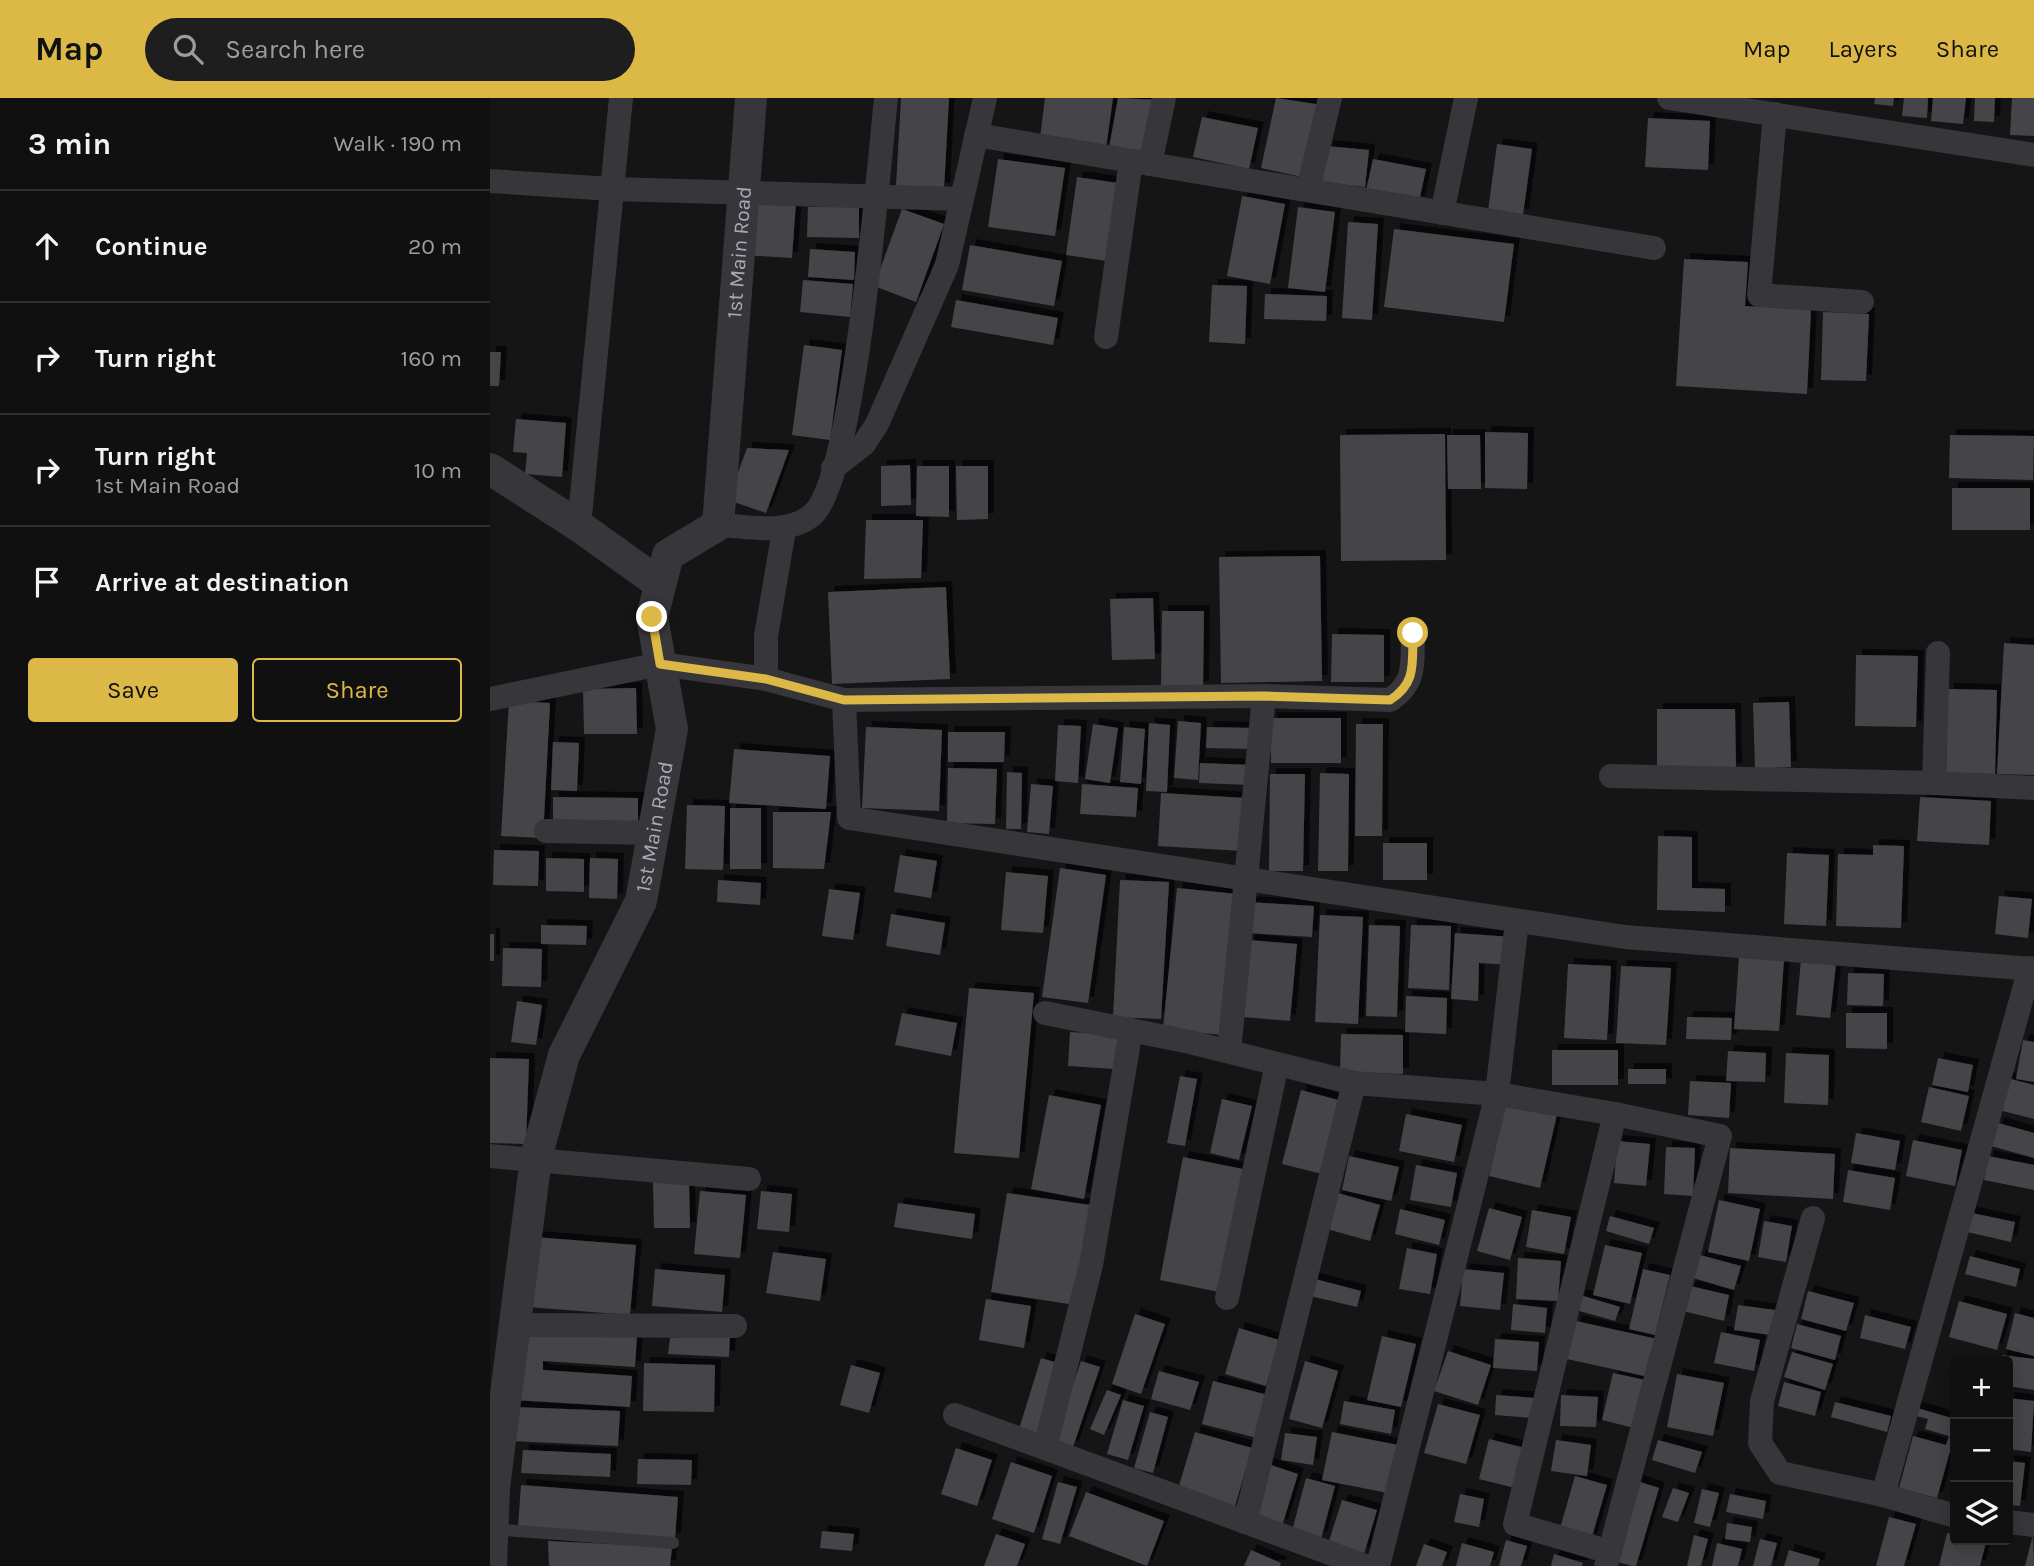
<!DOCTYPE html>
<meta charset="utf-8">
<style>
body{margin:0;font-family:Karla,sans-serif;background:#1e1e1e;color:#f1f3f6}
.controls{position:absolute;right:21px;bottom:21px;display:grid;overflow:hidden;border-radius:7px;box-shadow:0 4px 18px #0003}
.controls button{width:63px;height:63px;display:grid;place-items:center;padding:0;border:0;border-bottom:2px solid #303030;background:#101010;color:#f1f3f6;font:35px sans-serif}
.stop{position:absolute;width:21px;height:21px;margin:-16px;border:5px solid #dcb846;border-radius:50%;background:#fff}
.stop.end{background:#dcb846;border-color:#fff;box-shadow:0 2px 7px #0008}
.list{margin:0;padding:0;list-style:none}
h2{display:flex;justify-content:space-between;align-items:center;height:91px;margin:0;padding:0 28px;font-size:30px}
h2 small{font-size:23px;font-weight:400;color:#9c9d9f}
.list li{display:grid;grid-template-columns:46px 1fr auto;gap:21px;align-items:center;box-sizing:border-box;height:112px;padding:0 28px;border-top:2px solid #303030}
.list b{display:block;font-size:26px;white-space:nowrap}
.list p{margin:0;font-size:23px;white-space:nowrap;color:#9c9d9f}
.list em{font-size:23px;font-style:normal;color:#9c9d9f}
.actions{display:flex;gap:14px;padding:21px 28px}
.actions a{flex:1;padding:16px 0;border:2px solid #dcb846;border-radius:7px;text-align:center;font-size:24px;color:#dcb846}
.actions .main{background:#dcb846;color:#111}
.icon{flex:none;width:38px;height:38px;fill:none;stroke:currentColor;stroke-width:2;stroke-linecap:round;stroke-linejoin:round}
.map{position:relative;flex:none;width:1544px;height:1468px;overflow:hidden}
header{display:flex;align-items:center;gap:42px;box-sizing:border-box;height:98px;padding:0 35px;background:#dcb846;color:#111}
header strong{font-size:33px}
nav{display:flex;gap:38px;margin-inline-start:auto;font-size:24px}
.search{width:490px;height:63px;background:#1e1e1e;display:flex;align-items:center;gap:18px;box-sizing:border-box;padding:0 24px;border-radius:38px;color:#9c9d9f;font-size:26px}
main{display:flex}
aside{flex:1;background:#101010}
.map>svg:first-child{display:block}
.building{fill:#444549;filter:url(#shadow)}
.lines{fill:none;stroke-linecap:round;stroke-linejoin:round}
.service{stroke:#36363b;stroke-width:12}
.minor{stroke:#36363b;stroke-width:24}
.tertiary{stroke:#36363b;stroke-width:32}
.route{stroke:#dcb846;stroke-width:9}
.labels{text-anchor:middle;stroke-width:5;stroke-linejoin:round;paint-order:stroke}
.street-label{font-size:21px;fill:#a8abb5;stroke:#101011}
</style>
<header>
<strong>Map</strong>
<div class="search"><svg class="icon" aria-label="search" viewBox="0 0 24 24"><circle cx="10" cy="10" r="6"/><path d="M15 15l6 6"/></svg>Search here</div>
<nav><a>Map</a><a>Layers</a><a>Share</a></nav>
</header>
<main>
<aside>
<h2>3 min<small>Walk · 190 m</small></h2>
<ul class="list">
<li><svg class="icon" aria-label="ahead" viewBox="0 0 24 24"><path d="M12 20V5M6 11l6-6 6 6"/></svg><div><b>Continue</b></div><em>20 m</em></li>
<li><svg class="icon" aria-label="right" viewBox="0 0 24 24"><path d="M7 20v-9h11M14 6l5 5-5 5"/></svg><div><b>Turn right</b></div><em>160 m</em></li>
<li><svg class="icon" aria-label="right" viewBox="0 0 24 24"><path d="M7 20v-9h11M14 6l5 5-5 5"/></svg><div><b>Turn right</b><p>1st Main Road</p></div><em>10 m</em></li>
<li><svg class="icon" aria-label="arrive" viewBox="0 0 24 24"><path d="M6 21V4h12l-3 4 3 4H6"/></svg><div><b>Arrive at destination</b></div></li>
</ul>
<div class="actions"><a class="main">Save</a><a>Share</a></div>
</aside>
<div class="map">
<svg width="1544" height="1468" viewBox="0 0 1544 1468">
<defs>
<filter id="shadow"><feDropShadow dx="6" dy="-6" stdDeviation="0" flood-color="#0009"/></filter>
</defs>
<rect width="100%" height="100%" fill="#151516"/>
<g class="building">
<path d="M411 0H459L454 91 406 88Z"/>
<path d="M555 0H623L616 50 550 40Z"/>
<path d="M628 0 671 2 661 58 619 50Z"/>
<path d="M786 0 832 7 817 80 771 70Z"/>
<path d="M1385 0H1404L1403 8 1384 6Z"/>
<path d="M1414 0H1438L1437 20 1412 18Z"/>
<path d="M1443 0H1476L1473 26 1441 23Z"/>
<path d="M1485 0H1505L1504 24 1484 23Z"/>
<path d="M1522 0H1544V38L1520 37Z"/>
<path d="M712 19 768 30 759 71 703 59Z"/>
<path d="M1158 20 1220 23 1218 72 1155 69Z"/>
<path d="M1007 46 1042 51 1033 117 998 113Z"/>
<path d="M837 48 879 52 875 89 832 84Z"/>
<path d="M508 61 575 70 565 138 498 129Z"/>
<path d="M883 61 936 71 929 104 876 93Z"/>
<path d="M587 79 628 85 617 163 576 157Z"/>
<path d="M752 98 795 106 780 186 737 178Z"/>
<path d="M257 104H306L302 160 253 157Z"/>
<path d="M318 109H369V140L317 139Z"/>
<path d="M808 109 845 114 835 194 798 190Z"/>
<path d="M412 111 454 126 426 204 384 188Z"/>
<path d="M858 124 888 126 882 222 852 220Z"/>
<path d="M904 131 1024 146 1014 224 894 209Z"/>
<path d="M480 147 572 163 564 208 472 192Z"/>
<path d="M320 151 365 154 364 182 318 179Z"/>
<path d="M1194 161 1258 164 1255 208 1321 212 1317 296 1186 288Z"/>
<path d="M313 182 363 186 360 219 310 214Z"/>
<path d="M722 187 757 188 755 246 719 244Z"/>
<path d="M775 196 837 198 836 223 774 221Z"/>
<path d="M466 202 568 220 563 247 461 229Z"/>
<path d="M1333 214 1379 216 1376 283 1331 282Z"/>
<path d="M314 247 352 252 340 342 302 337Z"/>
<path d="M0 254H11L9 288H0Z"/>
<path d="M26 321 76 325 72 379 35 376 37 355 23 354Z"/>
<path d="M995 334 1038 335 1037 391 995 390Z"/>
<path d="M955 336 956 462 851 463 850 337Z"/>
<path d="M957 337H990L991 391H958Z"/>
<path d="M1460 337 1544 338 1543 382 1459 380Z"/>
<path d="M257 350 299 352 276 415 238 402Z"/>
<path d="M420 367 421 407 391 408V368Z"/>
<path d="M427 368H459V419L426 418Z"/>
<path d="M466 368H498V421L467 422Z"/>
<rect x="1462" y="390" width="78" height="42"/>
<path d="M376 422H433L431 480 374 481Z"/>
<path d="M830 458 832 583 731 585 729 459Z"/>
<path d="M456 489 460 581 342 586 338 494Z"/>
<path d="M663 500 665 561 622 562 620 501Z"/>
<path d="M672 513H714L713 589H671Z"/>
<path d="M842 536 894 537V584H841Z"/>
<path d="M1514 545 1544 547V677L1507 676Z"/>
<path d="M1366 557 1428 558 1426 629 1365 628Z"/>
<path d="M146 590 147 636H94L93 591Z"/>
<path d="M1458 591 1507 592 1505 676 1456 675Z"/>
<path d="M19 603 60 605 53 740 11 738Z"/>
<path d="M1299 604 1301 669 1265 671 1263 605Z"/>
<path d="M1167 611H1245L1246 671 1167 672Z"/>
<rect x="781" y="620" width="70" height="45"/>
<path d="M688 623 711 625 708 682 684 680Z"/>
<path d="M659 625 680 627 677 694 656 693Z"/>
<path d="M603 626 628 630 620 685 595 681Z"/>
<path d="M866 626H893L892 738H865Z"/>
<path d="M568 627 591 628 588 685 565 683Z"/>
<path d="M376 629 452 632 449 713 372 710Z"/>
<path d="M634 629 655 631 651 686 630 684Z"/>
<path d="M717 629 761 630 760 651 716 650Z"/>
<path d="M458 634H515L514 664H458Z"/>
<path d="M63 644 89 645 87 693 61 692Z"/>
<path d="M244 651 340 658 336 711 239 705Z"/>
<path d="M710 665 762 667 761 687 709 685Z"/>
<path d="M458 670 507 671 505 726 457 725Z"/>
<path d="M517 674 532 675 531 731H516Z"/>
<path d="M830 675 859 676 858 773H828Z"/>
<path d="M780 676H815L813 773H779Z"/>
<path d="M541 686 563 688 559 736 537 734Z"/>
<path d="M592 686 648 690 646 719 590 716Z"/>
<path d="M671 695 755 700 752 753 668 748Z"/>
<path d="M63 699 148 700V724L63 723Z"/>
<path d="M1430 699 1501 703 1499 747 1427 743Z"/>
<path d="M197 707 235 708 233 772 195 771Z"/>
<rect x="240" y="710" width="31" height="61"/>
<path d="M283 714H341L334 771 283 770Z"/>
<path d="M1168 738 1202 739V790L1235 791V814L1167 812Z"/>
<rect x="893" y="745" width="44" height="37"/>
<path d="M1383 747 1414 748 1411 830 1346 828 1348 756 1383 757Z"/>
<path d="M4 752 49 753 48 788 3 787Z"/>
<path d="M1297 755 1339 757 1336 828 1294 826Z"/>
<path d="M410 757 447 763 441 800 404 794Z"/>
<path d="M56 760 94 761V794L56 793Z"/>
<path d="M100 760 128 761 127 801 99 800Z"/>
<path d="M570 770 616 777 598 905 552 899Z"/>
<path d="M516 774 558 778 553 835 511 832Z"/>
<path d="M228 782 271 785 270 807 227 804Z"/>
<path d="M630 782 679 784 671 921 623 919Z"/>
<path d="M687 790 747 796 733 937 673 931Z"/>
<path d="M339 791 370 795 363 842 332 838Z"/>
<path d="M1509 798 1542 801 1538 840 1505 836Z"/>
<path d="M757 804 824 808 822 839 755 835Z"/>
<path d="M401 816 455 825 450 857 396 848Z"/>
<path d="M830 817 873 819 868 926 825 924Z"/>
<path d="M51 827 97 828 96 847 51 846Z"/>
<path d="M879 827 910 828 907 919 876 918Z"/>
<path d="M921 827 961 828 959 892 918 890Z"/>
<path d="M965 835 1022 839 1021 867 989 865 988 903 961 901Z"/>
<rect x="0" y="836" width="4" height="27"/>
<path d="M759 842 807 846 800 923 753 919Z"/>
<path d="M13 850 52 851 51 889 12 888Z"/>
<path d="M1249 858 1294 861 1289 933 1244 931Z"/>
<path d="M1311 862 1346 866 1340 920 1306 917Z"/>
<path d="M1078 866 1121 868 1117 942 1074 940Z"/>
<path d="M1131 868 1181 870 1176 947 1126 945Z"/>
<path d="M1358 875 1394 876 1393 908 1357 907Z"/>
<path d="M479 890 544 895 529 1060 464 1055Z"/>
<path d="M916 898 957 900 956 936 915 934Z"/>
<path d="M27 903 52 907 46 947 21 944Z"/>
<path d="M412 915 467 925 461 958 405 947Z"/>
<path d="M1356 915H1397V951L1356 950Z"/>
<path d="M1197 919 1242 920 1241 942 1196 941Z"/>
<path d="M580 934 628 937 625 971 578 968Z"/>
<path d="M851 936 913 937V976L850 974Z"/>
<path d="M1533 942 1544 944V984L1526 981Z"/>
<rect x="1062" y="952" width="66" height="35"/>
<path d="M1238 953 1276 955 1275 984 1236 983Z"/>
<path d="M1296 955 1339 957 1338 1007 1294 1005Z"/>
<path d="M0 960 39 961 36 1046 0 1045Z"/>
<path d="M1448 960 1483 967 1478 994 1442 987Z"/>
<rect x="1138" y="971" width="38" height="15"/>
<path d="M690 978 707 981 695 1048 677 1045Z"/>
<path d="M1517 980 1544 987V1021L1509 1012Z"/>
<path d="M1200 983 1241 985 1239 1020 1198 1017Z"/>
<path d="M1439 989 1479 998 1471 1033 1431 1024Z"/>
<path d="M811 992 852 1003 832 1076 792 1066Z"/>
<path d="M559 997 611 1007 594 1101 541 1091Z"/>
<path d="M1017 1000 1068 1012 1050 1090 999 1078Z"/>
<path d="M732 1001 762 1008 749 1062 720 1055Z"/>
<path d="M916 1016 972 1027 964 1064 909 1053Z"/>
<path d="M1508 1025 1544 1035V1060L1501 1048Z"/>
<path d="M1366 1035 1410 1043 1405 1072 1361 1065Z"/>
<path d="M1423 1042 1472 1052 1465 1088 1416 1078Z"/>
<path d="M1127 1043 1160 1046 1156 1088 1124 1085Z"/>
<path d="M1176 1049 1205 1050 1203 1098 1174 1096Z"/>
<path d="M1240 1050 1345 1056 1343 1101 1238 1095Z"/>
<path d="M859 1058 909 1069 901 1103 852 1092Z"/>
<path d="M1498 1058 1544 1067V1092L1494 1082Z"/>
<path d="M693 1059 753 1071 729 1194 670 1182Z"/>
<path d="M926 1067 967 1075 961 1109 920 1102Z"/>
<path d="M1358 1072 1405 1080 1400 1112 1353 1104Z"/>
<path d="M163 1084H199L200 1130H164Z"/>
<path d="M210 1093 256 1097 250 1160 204 1156Z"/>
<path d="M271 1093 302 1096 299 1134 267 1131Z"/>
<path d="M517 1095 600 1107 585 1207 501 1194Z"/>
<path d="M848 1095 890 1107 880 1143 837 1131Z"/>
<path d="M1229 1102 1270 1111 1259 1163 1218 1154Z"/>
<path d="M408 1105 485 1116 482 1141 404 1129Z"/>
<path d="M999 1110 1032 1119 1020 1162 987 1153Z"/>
<path d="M910 1111 955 1122 949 1147 905 1136Z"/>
<path d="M1042 1112 1081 1119 1074 1156 1036 1149Z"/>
<path d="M1477 1114 1525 1124 1521 1144 1473 1133Z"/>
<path d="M1120 1118 1164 1130 1159 1146 1116 1133Z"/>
<path d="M1274 1123 1302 1128 1296 1164 1268 1159Z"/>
<path d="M44 1139 146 1147 140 1217 38 1209Z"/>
<path d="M1115 1147 1152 1155 1140 1206 1103 1197Z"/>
<path d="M917 1150 947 1156 940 1196 909 1191Z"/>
<path d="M283 1154 336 1161 330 1203 276 1195Z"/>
<path d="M1210 1157 1251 1168 1244 1192 1203 1180Z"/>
<path d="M1480 1158 1530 1171 1526 1189 1475 1176Z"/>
<path d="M1028 1160 1071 1163 1068 1203 1026 1201Z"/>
<path d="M165 1171 235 1177 232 1214 162 1208Z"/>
<path d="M973 1171 1014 1175 1010 1212 970 1208Z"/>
<path d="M1153 1171 1180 1177 1165 1237 1139 1231Z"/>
<path d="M821 1180 871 1193 867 1209 816 1197Z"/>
<path d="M1200 1188 1239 1197 1234 1223 1193 1213Z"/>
<path d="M1318 1193 1364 1205 1356 1233 1311 1221Z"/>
<path d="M1090 1197 1130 1209 1125 1223 1086 1212Z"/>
<path d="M496 1201 541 1208 534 1250 489 1242Z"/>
<path d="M1469 1203 1517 1216 1507 1252 1459 1239Z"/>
<path d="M1023 1206 1057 1210 1055 1235 1021 1232Z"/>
<path d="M1248 1207 1285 1212 1281 1237 1244 1232Z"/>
<path d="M1525 1215 1544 1220V1258L1516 1251Z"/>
<path d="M645 1216 675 1226 651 1296 622 1286Z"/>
<path d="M1375 1217 1421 1229 1415 1251 1370 1240Z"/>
<path d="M1086 1223 1167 1241 1159 1279 1077 1261Z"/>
<path d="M1307 1226 1351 1238 1345 1262 1301 1250Z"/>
<path d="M29 1229 147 1237 145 1269 53 1263V1272L142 1278 140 1309 24 1302Z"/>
<path d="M749 1230 789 1242 776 1288 735 1276Z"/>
<path d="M1231 1234 1270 1242 1264 1273 1224 1265Z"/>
<path d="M240 1235 239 1259 178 1256 180 1240Z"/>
<path d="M892 1238 926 1246 911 1309 877 1302Z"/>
<path d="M1005 1241 1049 1244 1047 1273 1003 1270Z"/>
<path d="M958 1253 1001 1267 988 1307 944 1293Z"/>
<path d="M1302 1254 1343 1266 1335 1292 1294 1279Z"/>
<path d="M1512 1257 1544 1261V1292L1518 1288V1263H1511Z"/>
<path d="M551 1260 571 1266 549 1338 529 1331Z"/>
<path d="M591 1263 610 1269 583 1349 564 1343Z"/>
<path d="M815 1263 848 1273 832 1330 799 1321Z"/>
<path d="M154 1265 225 1267 224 1314 153 1313Z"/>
<path d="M361 1267 390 1275 379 1315 350 1307Z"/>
<path d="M669 1273 709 1284 700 1312 661 1301Z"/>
<path d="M1123 1275 1155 1282 1144 1330 1112 1322Z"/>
<path d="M1187 1276 1234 1285 1223 1338 1177 1329Z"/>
<path d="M723 1283 778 1297 767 1340 712 1326Z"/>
<path d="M1294 1284 1331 1294 1325 1318 1288 1308Z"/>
<path d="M617 1292 631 1297 614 1337 600 1331Z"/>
<path d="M1006 1297 1045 1300 1043 1320 1005 1317Z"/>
<path d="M1071 1297 1108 1299 1106 1329 1070 1328Z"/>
<path d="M1518 1300 1544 1303 1541 1354 1518 1351Z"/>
<path d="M633 1302 654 1308 638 1362 617 1356Z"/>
<path d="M854 1303 905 1312 901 1336 850 1326Z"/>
<path d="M1345 1304 1401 1318 1397 1334 1341 1319Z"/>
<path d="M948 1306 990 1317 976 1366 934 1355Z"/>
<path d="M1420 1308 1465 1321V1335L1447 1400 1409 1390 1423 1338 1456 1347 1459 1338 1435 1331 1438 1321 1418 1316Z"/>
<path d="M22 1309 130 1313 128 1348 21 1343Z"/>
<path d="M660 1314 678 1319 663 1375 644 1370Z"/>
<path d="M705 1334 762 1350 745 1408 688 1391Z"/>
<path d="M842 1334 908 1347 898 1395 832 1382Z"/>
<path d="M795 1335 827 1339 823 1367 791 1362Z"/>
<path d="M999 1341 1035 1350 1025 1390 989 1381Z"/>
<path d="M1066 1342 1101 1347 1097 1378 1061 1373Z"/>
<path d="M1168 1342 1212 1354 1205 1375 1162 1362Z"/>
<path d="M466 1350 502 1362 487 1408 451 1396Z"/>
<path d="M33 1352 121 1356 120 1379 31 1375Z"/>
<path d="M148 1361 202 1362 201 1387 147 1386Z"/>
<path d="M1518 1363 1535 1365 1530 1408 1518 1407Z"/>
<path d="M521 1364 562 1378 544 1435 502 1421Z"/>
<path d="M778 1366 808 1376 792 1428 762 1418Z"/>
<path d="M1085 1378 1117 1387 1101 1442 1069 1434Z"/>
<path d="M816 1380 845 1388 831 1441 802 1433Z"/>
<path d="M1147 1383 1169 1390 1146 1468H1142L1124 1463Z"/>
<path d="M568 1384 587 1389 570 1446 552 1441Z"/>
<path d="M31 1387 188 1399 185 1441 28 1429Z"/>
<path d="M1183 1390 1199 1395 1188 1424 1172 1419Z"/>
<path d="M1212 1391 1229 1395 1220 1429 1204 1425Z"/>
<path d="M596 1394 674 1423 657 1468 579 1438Z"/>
<path d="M970 1396 994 1401 989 1429 964 1424Z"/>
<path d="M1240 1396 1276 1403 1273 1421 1236 1414Z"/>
<path d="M852 1402 887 1412 874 1456 838 1446Z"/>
<path d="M1399 1419 1426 1426 1414 1468H1386Z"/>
<path d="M1237 1425 1262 1429 1260 1444 1235 1441Z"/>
<path d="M332 1433 364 1436 362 1453 330 1450Z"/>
<path d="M1457 1435 1465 1437V1442L1496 1444 1490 1468H1449Z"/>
<path d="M506 1436 535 1446 527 1468H494Z"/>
<path d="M1204 1437 1218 1441 1211 1468H1197Z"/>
<path d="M1543 1437 1544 1468H1535Z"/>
<path d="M1270 1441 1287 1445 1281 1468H1263Z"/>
<path d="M1016 1442 1037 1448 1031 1468H1009Z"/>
<path d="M58 1443 182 1449 180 1468H59Z"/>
<path d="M972 1445 1004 1454 1000 1468H966Z"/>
<path d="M1227 1445 1252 1451 1248 1468H1222Z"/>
<path d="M934 1446 957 1454 952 1468H926Z"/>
<path d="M761 1452 791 1465 790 1468H754Z"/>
<path d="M1299 1452 1330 1461 1328 1468H1294Z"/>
<path d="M1064 1456 1093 1465 1092 1468H1061Z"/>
</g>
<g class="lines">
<path class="service" d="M3 1431 183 1445"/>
<g class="minor">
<path d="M1179 0 1544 57"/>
<path d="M1285 16 1269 197 1372 204"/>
<path d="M486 37 1164 150"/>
<path d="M660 66 674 0"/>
<path d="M0 83 122 91 472 101"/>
<path d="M818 92 840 0"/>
<path d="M952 115 976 0"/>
<path d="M616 239 641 63"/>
<path d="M343 370 374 346 387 326 457 167 495 0"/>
<path d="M228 427C259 428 295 438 321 418 364 386 389 66 396 0"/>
<path d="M89 428 131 0"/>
<path d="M276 581V538L294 432"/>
<path d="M0 601 170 566 276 581 354 602 774 598 900 602C927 584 922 565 923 535"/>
<path d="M354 602 359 720 1135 839 1544 871"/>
<path d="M1121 678 1444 685 1544 690"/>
<path d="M1444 685 1448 555"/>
<path d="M56 733 163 735"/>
<path d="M555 915 700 944 864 985 1007 996 1125 1016 1230 1038 1116 1468"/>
<path d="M739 953 774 598"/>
<path d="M0 1058 259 1081"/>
<path d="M1323 1120 1272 1303 1270 1345 1290 1375 1393 1397 1465 1418"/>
<path d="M737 1200 787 966"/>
<path d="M25 1227 245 1228"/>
<path d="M465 1317 875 1468"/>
<path d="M555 1350 601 1167 641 932"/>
<path d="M1393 1397 1540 870"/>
<path d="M755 1424 864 985"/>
<path d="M1518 1424 1544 1427"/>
<path d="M1120 1454 1025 1426 1125 1016"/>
<path d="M888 1468 1007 996 1027 823"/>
</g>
<g class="tertiary">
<path d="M0 371 89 428 170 486"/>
<path id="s1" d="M1 1468 4 1390 46 1060 74 957 151 803 182 631 162 519 178 457 228 427 261 0"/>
</g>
</g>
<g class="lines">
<path class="route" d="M162 519 170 566 276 581 354 602 774 598 900 602C927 585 922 565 923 535"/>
</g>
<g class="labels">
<g class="street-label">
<text dy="7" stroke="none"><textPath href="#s1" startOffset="1374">1st Main Road</textPath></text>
<text dy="7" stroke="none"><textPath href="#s1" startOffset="765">1st Main Road</textPath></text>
</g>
</g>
</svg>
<div class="controls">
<button>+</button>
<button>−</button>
<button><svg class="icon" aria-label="layers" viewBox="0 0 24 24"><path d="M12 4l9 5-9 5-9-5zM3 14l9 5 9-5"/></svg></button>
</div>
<div class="stop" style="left:923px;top:535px"></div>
<div class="stop end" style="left:162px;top:519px"></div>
</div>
</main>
